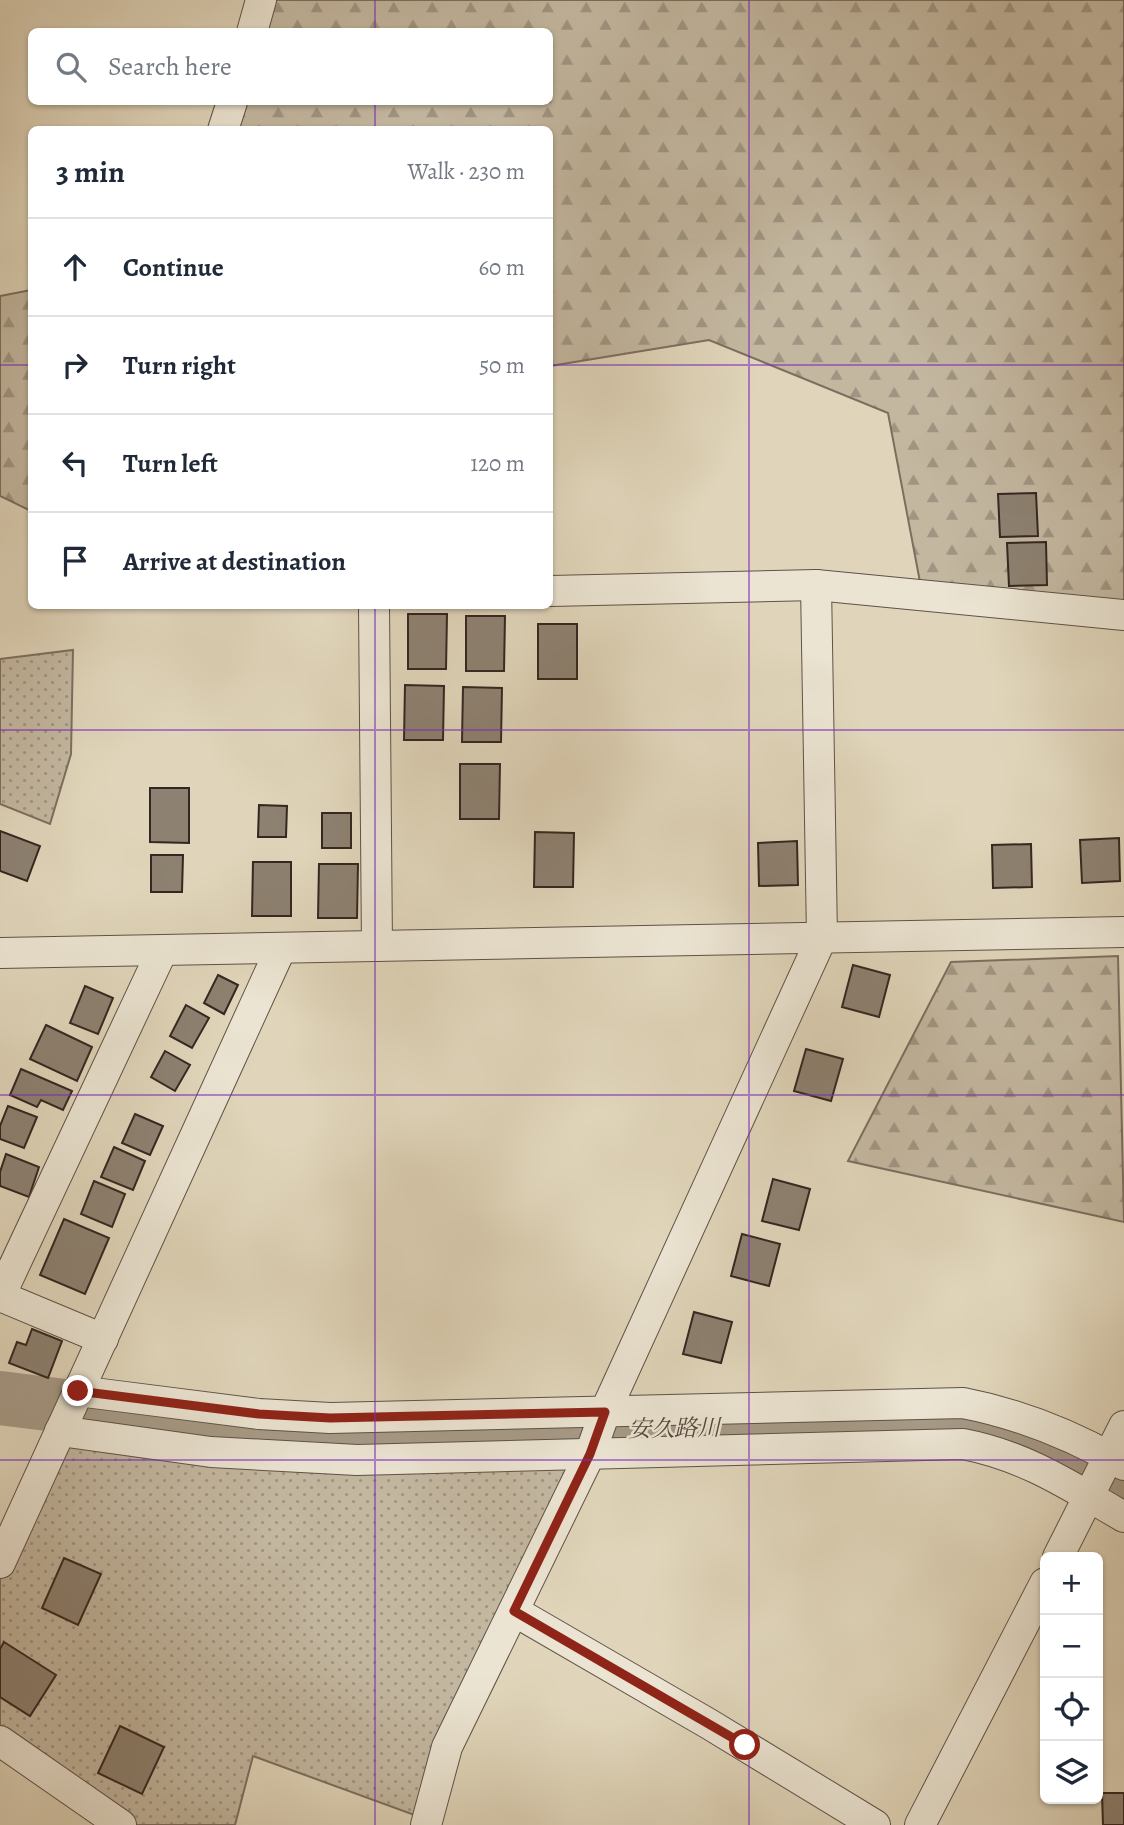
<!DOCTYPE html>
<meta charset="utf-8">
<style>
body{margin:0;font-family:Alegreya,"Noto Serif JP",serif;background:#f2f2f3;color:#1f2937}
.controls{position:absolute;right:21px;bottom:21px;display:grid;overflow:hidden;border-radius:10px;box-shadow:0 2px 5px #0004}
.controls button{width:63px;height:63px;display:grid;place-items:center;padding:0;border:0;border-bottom:2px solid #e0e1e3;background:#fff;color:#1f2937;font:35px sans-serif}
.stop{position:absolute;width:21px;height:21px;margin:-16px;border:5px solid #8f2418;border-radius:50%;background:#fff}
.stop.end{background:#8f2418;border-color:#fff;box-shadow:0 2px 7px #0008}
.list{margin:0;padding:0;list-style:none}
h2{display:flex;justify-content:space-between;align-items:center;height:91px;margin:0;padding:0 28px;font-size:30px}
h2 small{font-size:23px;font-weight:400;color:#747a83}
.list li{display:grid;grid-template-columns:46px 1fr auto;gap:21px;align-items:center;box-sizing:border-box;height:98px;padding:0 28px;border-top:2px solid #e0e1e3}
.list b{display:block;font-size:26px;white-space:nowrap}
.list em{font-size:23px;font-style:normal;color:#747a83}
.icon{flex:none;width:38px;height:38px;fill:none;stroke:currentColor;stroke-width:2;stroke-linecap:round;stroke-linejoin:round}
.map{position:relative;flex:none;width:1124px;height:1825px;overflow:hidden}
.search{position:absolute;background:#fff;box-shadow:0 2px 5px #0004;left:28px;top:28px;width:525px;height:77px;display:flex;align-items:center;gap:18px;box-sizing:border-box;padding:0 24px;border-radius:10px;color:#747a83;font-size:26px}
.panel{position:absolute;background:#fff;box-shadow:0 2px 5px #0004;left:28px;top:126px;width:525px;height:483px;border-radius:10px}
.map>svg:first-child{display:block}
.grass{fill:url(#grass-dots);stroke:#7c6e60;stroke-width:2}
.forest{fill:url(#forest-firs);stroke:#7c6e60;stroke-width:2}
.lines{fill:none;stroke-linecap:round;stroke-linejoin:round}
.river{stroke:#a69a86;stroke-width:54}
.building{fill:#8d8171;stroke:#342621;stroke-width:2}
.minor-casing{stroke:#5f5247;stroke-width:32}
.minor{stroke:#ebe4d2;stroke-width:30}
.route{stroke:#8f2418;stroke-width:9}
.grid{fill:none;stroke:#7b2cbf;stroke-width:2;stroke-opacity:0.55}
.labels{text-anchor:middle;stroke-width:5;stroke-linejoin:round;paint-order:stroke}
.water-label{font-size:23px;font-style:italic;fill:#56493f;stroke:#ebe4d2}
</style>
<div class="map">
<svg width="1124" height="1825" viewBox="0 0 1124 1825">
<defs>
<pattern id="grass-dots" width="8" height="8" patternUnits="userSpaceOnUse" patternTransform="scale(1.75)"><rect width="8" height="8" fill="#c3b7a0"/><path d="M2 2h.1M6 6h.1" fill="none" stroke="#9f9582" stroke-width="1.8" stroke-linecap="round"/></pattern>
<pattern id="forest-firs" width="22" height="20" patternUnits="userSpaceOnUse" patternTransform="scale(1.75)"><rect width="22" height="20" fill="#c3b7a0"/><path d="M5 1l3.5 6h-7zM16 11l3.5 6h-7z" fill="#9f9582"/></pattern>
</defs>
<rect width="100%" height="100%" fill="#e0d5ba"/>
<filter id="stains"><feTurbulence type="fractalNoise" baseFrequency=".00286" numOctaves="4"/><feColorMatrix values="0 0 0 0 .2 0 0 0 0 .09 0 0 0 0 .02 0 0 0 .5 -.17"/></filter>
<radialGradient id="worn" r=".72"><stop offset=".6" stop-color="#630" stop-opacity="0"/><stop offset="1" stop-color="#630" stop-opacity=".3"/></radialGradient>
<g class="grass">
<path d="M73 650 71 754 50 824 0 804V659Z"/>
<path d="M60 1431 574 1454 428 1820 253 1756 235 1825H130L0 1725V1563Z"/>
</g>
<g class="forest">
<path d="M271 0H1124V602L920 582 888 413 709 340 550 366V130H237L244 102H550V32L262 31Z"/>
<path d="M31 290H32L31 511 0 496V296Z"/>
<path d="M1118 956 1124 1222 848 1161 951 962Z"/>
</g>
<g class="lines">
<path class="river" d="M0 1398 291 1434 963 1423 1005 1428 1052 1449 1124 1491"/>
</g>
<g class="building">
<path d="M1036 493 1038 536 1000 537 998 494Z"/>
<path d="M1046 542 1047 585 1009 586 1007 543Z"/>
<path d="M408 614H447L446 669H408Z"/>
<path d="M466 616H505L504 671H466Z"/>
<rect x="538" y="624" width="39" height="55"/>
<path d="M405 685 444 686 443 740H404Z"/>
<path d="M463 687 502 688 501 742H462Z"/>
<path d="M460 764H500L499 819H460Z"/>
<path d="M150 788H189V843L150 842Z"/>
<path d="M259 805 287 806 286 837H258Z"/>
<rect x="322" y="813" width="29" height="35"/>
<path d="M0 831 40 846 27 881 0 871Z"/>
<path d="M535 832 574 833 573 887H534Z"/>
<path d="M1119 838 1120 881 1082 883 1080 840Z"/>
<path d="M797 841 798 885 759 886 758 843Z"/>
<path d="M1031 844 1032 887 993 888 992 845Z"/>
<path d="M151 855H183L182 892H151Z"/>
<path d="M253 862H291V916H252Z"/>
<path d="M319 864H358L357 918H318Z"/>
<path d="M853 965 890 975 879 1017 842 1007Z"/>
<path d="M218 975 238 985 224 1014 204 1003Z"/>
<path d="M85 986 113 998 98 1034 70 1023Z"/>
<path d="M186 1005 209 1018 192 1048 170 1036Z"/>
<path d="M46 1025 92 1047 77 1081 30 1059Z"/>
<path d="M806 1049 843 1059 831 1101 794 1091Z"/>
<path d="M165 1051 190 1065 175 1091 151 1077Z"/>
<path d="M21 1069 72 1091 63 1110 41 1100 37 1107 10 1095Z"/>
<path d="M8 1106 37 1117 24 1148 0 1139V1126Z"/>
<path d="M135 1114 163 1126 150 1155 122 1143Z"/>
<path d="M114 1147 145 1161 133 1190 101 1177Z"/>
<path d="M6 1154 39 1167 29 1197 0 1186V1172Z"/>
<path d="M773 1179 810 1189 799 1230 762 1221Z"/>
<path d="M94 1181 125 1194 112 1227 81 1214Z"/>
<path d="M64 1219 109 1238 85 1294 40 1275Z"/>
<path d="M742 1234 780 1244 769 1286 731 1276Z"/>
<path d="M694 1312 732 1322 721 1363 683 1354Z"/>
<path d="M32 1329 62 1341 48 1378 9 1363 17 1342 26 1345Z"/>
<path d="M64 1558 101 1574 78 1625 42 1608Z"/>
<path d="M4 1642 56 1675 30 1716 0 1697V1649Z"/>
<path d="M120 1726 164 1747 142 1794 98 1773Z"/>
<path d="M1102 1793H1124V1825H1103Z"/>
</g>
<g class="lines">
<defs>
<g id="minor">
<path d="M252 32 261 0"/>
<path d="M223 130 232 102"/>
<path d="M550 591 816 585 1124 615"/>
<path d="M374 606 377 946"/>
<path d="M0 953 1124 932"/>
<path d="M103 1339 0 1296 162 951"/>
<path d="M78 1391 259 1414 330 1418 963 1403C1020 1414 1074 1436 1124 1465"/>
<path d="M60 1431 211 1452 357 1460 963 1444C1026 1456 1070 1486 1124 1517"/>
<path d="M1058 1557 1124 1426"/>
<path d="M0 1563 281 948"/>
<path d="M514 1611 709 1724 875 1825"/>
<path d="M0 1741 121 1825"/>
<path d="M426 1825 447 1747 590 1454 605 1412 822 937 816 585"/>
<path d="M920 1825 1045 1583"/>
</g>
</defs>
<use href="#minor" class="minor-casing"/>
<use href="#minor" class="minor"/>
</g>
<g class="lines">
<path class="route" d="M78 1391 259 1414 330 1418 605 1412 590 1454 514 1611 745 1745"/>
</g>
<path class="grid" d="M375 0V32M749 0V1825M375 102V130M0 365H32M550 365H1124M375 606V1825M0 730H1124M0 1095H1124M0 1460H1124"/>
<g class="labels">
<g class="water-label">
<text transform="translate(674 1428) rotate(-1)" y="8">安久路川</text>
</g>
</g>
<rect width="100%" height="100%" filter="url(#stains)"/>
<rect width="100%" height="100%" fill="url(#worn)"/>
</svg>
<div class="controls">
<button>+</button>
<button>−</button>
<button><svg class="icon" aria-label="locate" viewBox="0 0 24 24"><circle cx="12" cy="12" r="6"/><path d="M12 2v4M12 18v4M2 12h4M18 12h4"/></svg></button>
<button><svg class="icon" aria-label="layers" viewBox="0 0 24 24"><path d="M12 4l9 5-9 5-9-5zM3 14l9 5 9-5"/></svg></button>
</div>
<div class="stop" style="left:745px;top:1745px"></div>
<div class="stop end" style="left:78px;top:1391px"></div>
<div class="search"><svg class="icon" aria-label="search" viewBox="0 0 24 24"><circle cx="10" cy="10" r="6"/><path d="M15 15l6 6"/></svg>Search here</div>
<section class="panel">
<h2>3 min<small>Walk · 230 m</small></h2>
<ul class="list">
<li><svg class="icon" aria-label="ahead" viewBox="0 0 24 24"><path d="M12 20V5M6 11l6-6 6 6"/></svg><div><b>Continue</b></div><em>60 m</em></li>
<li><svg class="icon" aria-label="right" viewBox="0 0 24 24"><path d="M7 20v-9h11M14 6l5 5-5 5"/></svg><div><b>Turn right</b></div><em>50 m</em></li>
<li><svg class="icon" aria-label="left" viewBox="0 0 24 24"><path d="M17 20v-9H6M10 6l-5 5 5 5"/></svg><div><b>Turn left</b></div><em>120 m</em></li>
<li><svg class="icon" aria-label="arrive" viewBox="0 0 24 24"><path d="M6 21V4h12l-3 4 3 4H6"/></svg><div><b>Arrive at destination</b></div></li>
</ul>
</section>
</div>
